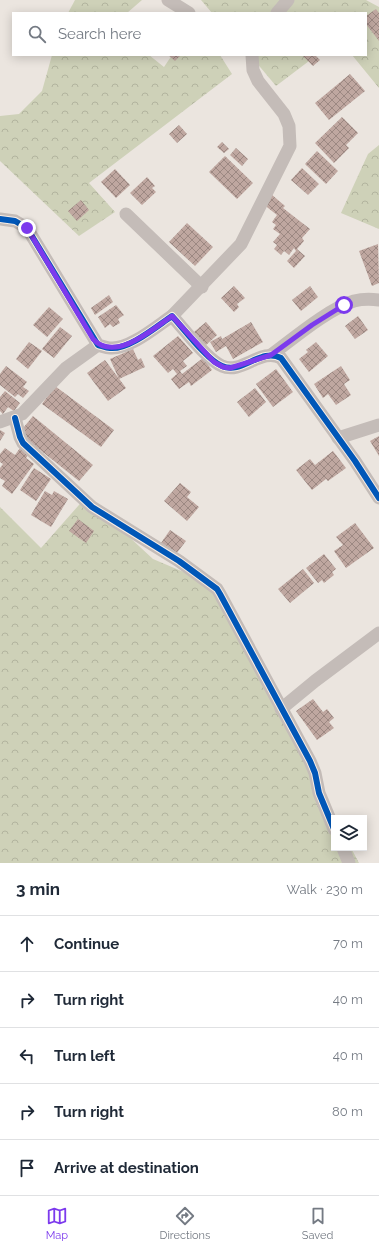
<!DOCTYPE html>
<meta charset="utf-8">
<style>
body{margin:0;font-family:Raleway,sans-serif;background:#f6f6f7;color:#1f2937}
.controls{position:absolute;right:12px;bottom:12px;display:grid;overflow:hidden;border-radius:0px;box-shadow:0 2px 10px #0003}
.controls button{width:36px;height:36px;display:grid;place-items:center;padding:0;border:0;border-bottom:1px solid #e0e1e3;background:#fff;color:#1f2937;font:20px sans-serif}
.stop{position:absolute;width:12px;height:12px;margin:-9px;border:3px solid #7c3aed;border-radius:50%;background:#fff}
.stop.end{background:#7c3aed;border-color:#fff;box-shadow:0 1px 4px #0008}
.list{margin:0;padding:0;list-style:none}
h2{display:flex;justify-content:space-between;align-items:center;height:52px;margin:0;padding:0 16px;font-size:17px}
h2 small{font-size:13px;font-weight:400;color:#747a83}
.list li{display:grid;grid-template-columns:26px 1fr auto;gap:12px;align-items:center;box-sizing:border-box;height:56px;padding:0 16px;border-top:1px solid #e0e1e3}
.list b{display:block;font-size:15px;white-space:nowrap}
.list em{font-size:13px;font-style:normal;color:#747a83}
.icon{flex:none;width:22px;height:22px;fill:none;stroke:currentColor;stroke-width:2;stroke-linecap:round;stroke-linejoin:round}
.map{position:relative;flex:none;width:379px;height:863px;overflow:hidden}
.search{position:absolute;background:#fff;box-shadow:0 2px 10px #0003;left:12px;right:12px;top:12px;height:44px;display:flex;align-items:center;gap:10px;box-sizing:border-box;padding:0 14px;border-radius:0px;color:#747a83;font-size:15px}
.sheet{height:332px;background:#fff}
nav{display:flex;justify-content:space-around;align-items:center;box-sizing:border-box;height:56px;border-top:1px solid #e0e1e3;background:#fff;font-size:11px;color:#747a83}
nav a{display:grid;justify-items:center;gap:2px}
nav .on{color:#7c3aed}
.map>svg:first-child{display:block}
.forest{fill:url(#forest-crowns)}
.building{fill:url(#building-cross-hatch)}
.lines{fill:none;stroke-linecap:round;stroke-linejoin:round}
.minor{stroke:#c4bcb8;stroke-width:13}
.cycleway-casing{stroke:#f9eee5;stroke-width:8}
.cycleway{stroke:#0057b8;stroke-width:6}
.route{stroke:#7c3aed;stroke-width:5}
</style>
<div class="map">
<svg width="379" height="863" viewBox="0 0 379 863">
<defs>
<pattern id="forest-crowns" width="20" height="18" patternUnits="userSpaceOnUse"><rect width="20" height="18" fill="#ced1b8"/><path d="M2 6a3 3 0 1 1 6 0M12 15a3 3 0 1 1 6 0" fill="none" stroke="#b2b49e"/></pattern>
<pattern id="building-cross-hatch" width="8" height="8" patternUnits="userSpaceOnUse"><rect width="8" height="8" fill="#bfa7a0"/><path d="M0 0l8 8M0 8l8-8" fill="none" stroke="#9c8882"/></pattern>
</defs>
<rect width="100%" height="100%" fill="#ebe5df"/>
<g class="forest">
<path d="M75 0H142L127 13H68Z"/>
<path d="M201 0H366L379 7V88L352 55H366V13H212Z"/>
<path d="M52 55H149L164 67 172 55H220L232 74 89 183 115 212 79 236 0 161V116L19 114 42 91Z"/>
<path d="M250 55H317L276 86Z"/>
<path d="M379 145V229L341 213 368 154Z"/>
<path d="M86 497 153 559 212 584 334 818V848H351L359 863H0V507L41 548Z"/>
</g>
<g class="building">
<path d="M376 9 379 13V41L366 24V16Z"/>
<path d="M168 55H181L175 61Z"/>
<path d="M302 55H315L320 60 313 66Z"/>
<path d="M350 74 365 91 329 120 315 103Z"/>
<path d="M342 117 358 133 346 145 349 148 334 163 315 143Z"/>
<path d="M179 125 187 134 177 143 169 134Z"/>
<path d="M222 142 229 149 224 153 217 147Z"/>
<path d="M236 148 248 159 242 166 230 155Z"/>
<path d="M317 151 338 171 326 184 305 164Z"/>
<path d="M225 156 253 183 237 199 209 172Z"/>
<path d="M302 168 319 184 308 195 291 180Z"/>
<path d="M115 169 130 185 116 198 101 182Z"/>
<path d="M147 177 155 186 152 188 156 192 142 205 130 193Z"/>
<path d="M271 194 285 206 283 208 310 229 302 238 304 241 297 249 305 256 294 268 287 261 296 251 294 248 289 255 284 251 281 255 274 249 277 245 273 242 280 234 273 229 276 225 272 222 277 215 263 204Z"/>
<path d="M81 200 89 210 77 221 68 211Z"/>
<path d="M187 223 213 247 195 266 169 242Z"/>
<path d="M378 244 379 283 372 286 359 251Z"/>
<path d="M234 286 245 298 237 304 239 307 234 312 221 298Z"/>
<path d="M310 286 318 297 301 311 292 300Z"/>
<path d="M109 295 113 302 95 315 91 308Z"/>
<path d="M116 305 124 315 118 319 120 323 113 327 110 324 105 328 98 317Z"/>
<path d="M49 307 63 319 47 337 33 325Z"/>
<path d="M358 316 368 330 355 339 345 326Z"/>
<path d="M206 322 217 335 206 345 194 332Z"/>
<path d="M251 322 263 342 233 359 226 346 216 352 210 342 221 336 222 339Z"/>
<path d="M60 327 72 336 54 358 42 349Z"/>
<path d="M178 336 193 353 183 361 187 366 180 371 182 374 203 358 212 370 191 386 189 382 179 389 171 379 177 374 173 369 168 373 153 356Z"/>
<path d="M29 342 42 351 28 369 16 359Z"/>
<path d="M316 342 328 356 309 372 299 359 308 352 306 350Z"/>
<path d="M133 349 138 360 141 358 145 367 119 379 110 359Z"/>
<path d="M105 360 126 388 108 401 87 373Z"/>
<path d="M6 366 27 382 23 387 29 391 23 398 18 394 15 397 0 385V374Z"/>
<path d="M341 366 350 380 344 384 351 395 336 405 328 394 323 398 314 384Z"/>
<path d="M276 369 293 392 273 407 256 384Z"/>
<path d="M55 386 114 430 101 447 42 404Z"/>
<path d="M255 388 266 402 249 417 237 402Z"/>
<path d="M5 391 20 403 14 411 8 407 3 414 0 411V397Z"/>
<path d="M33 416 93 465 79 481 19 433Z"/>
<path d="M0 430 5 433 0 441Z"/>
<path d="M379 436V456L370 441Z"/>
<path d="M5 448 15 455 20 448 29 454 26 458 34 464 12 494 2 486 5 481 0 478V468L3 464 0 462V454Z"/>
<path d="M333 451 346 468 328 481 326 479 312 490 296 470 310 459 315 465Z"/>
<path d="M34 468 51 479 36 501 20 490Z"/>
<path d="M180 483 191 492 187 497 199 507 187 521 164 501Z"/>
<path d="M45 491 52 495 54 491 68 499 51 527 31 515Z"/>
<path d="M78 519 94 531 86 543 69 531Z"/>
<path d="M355 523 374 548 346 568 334 551 343 545 336 537Z"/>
<path d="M170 530 186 541 176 554 161 543Z"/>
<path d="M324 554 336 569 332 572 334 575 324 583 322 580 318 583 306 568Z"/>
<path d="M303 569 314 583 290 603 278 589Z"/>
<path d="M313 699 323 712 327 709 334 718 329 722 334 728 317 740 296 711Z"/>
</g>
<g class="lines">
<g class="minor">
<path d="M168 0 189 13"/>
<path d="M277 13 288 0"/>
<path d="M126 214 202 287"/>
<path d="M0 219 15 221 27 228 98 345C102 346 106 348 110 348 129 350 157 326 172 316 184 329 207 360 222 366 242 375 261 347 281 358L355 461 379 498"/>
<path d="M172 316 241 244 290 146 289 126 284 114 258 81 253 70 252 55"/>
<path d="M271 355C294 338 328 309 354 301 362 299 371 299 379 300"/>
<path d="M15 418 20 437 23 443 92 507 179 561 217 589 220 594 310 761 315 773 319 793 334 829"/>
<path d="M0 422 22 414 66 368 98 345"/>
<path d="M338 438 379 425"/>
<path d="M281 709 315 681 379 633"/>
<path d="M343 848 349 863"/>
</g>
<defs>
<g id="cycleway">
<path d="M0 219 15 221 27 228 98 345C102 346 106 348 110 348 129 350 157 326 172 316 184 329 207 360 222 366 242 375 261 347 281 358L355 461 379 498"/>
<path d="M15 418 20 437 23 443 92 507 179 561 217 589 220 594 310 761 315 773 319 793 334 829"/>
</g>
</defs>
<use href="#cycleway" class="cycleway-casing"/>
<use href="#cycleway" class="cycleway"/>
</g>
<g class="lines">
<path class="route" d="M27 228 93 339C115 363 153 329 172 316L214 362 223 367 230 368 271 355 312 325 344 305"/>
</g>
</svg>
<div class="controls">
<button><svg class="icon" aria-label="layers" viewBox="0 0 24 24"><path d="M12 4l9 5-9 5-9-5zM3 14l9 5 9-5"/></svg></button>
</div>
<div class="stop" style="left:344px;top:305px"></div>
<div class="stop end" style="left:27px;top:228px"></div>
<div class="search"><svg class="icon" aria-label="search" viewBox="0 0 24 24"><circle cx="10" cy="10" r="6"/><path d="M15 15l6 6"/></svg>Search here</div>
</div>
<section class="sheet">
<h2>3 min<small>Walk · 230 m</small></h2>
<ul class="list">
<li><svg class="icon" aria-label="ahead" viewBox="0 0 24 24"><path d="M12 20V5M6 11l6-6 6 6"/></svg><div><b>Continue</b></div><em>70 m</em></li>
<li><svg class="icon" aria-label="right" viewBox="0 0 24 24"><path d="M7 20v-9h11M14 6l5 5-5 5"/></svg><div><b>Turn right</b></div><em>40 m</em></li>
<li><svg class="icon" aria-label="left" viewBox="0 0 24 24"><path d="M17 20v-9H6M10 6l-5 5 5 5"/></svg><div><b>Turn left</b></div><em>40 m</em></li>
<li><svg class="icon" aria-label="right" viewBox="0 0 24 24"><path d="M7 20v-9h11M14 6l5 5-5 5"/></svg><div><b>Turn right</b></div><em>80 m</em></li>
<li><svg class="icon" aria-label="arrive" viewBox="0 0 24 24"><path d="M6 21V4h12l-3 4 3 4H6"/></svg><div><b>Arrive at destination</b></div></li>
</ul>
</section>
<nav>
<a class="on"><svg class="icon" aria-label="map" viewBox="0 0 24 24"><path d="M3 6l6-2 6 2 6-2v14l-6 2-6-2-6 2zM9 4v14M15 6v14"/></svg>Map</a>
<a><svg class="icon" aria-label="directions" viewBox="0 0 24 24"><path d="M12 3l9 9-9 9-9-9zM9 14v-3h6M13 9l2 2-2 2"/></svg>Directions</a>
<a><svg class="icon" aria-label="saved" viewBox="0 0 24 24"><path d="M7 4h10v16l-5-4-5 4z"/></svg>Saved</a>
</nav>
